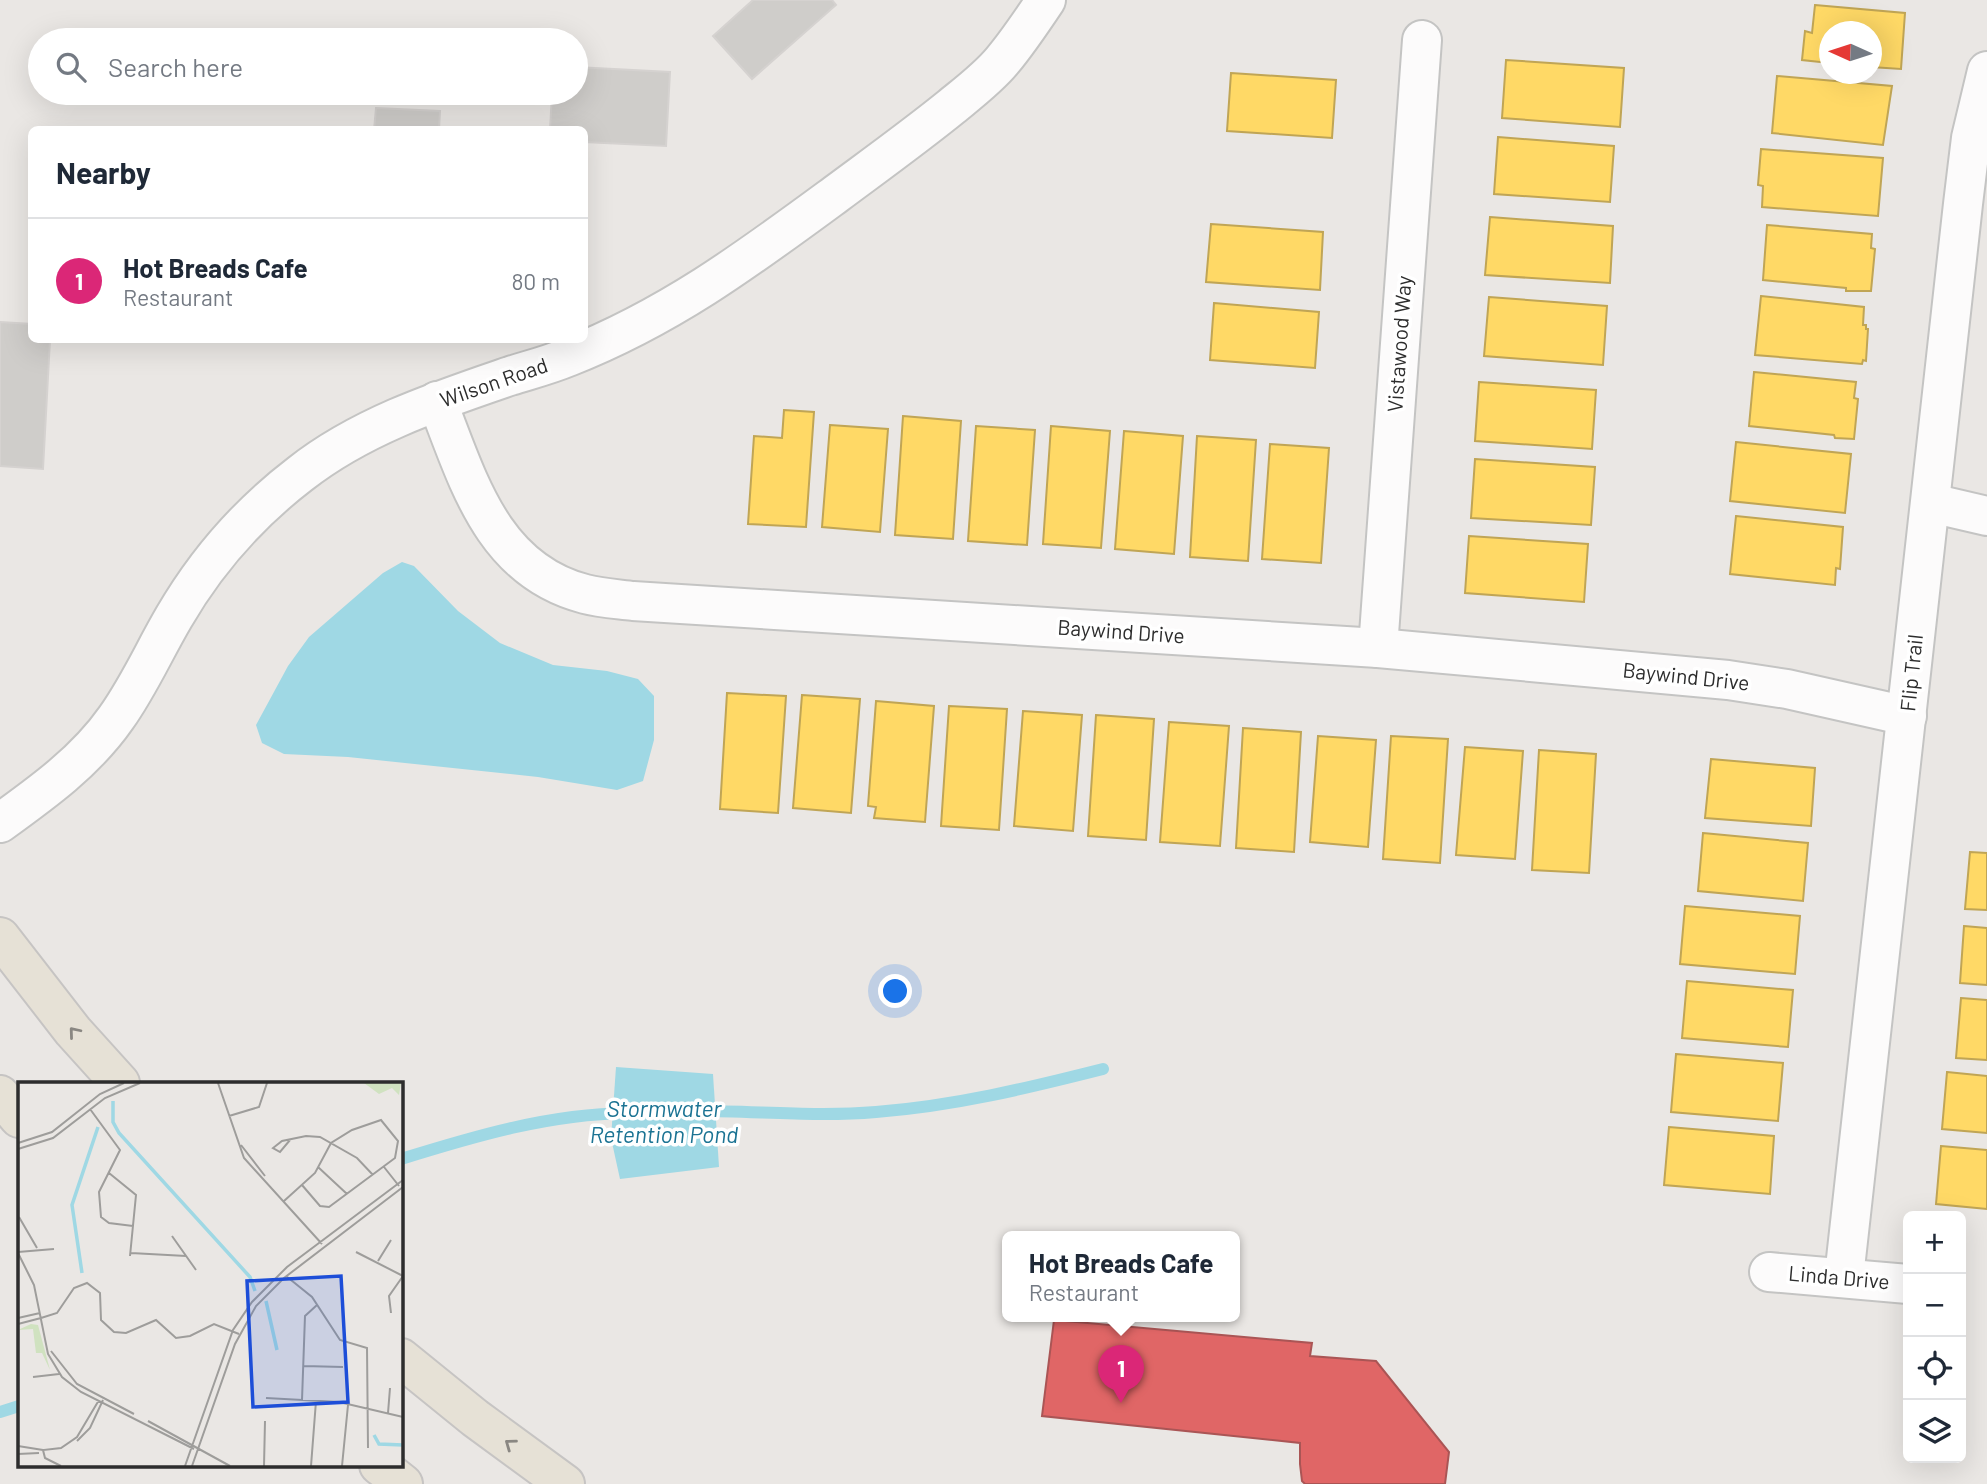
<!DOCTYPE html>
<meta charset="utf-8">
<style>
body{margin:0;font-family:Barlow,sans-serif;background:#f6f6f7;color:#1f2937}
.controls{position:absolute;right:21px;bottom:21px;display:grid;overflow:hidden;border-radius:10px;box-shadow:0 7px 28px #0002}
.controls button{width:63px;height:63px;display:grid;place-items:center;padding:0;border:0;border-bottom:2px solid #e0e1e3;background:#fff;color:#1f2937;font:35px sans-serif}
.compass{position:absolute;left:1819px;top:21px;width:63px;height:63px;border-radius:50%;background:#fff;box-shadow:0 7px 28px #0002;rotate:273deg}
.you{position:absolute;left:896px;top:992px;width:24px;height:24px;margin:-18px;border:5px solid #fff;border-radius:50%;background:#1a73e8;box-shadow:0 0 0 10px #1a73e833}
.badge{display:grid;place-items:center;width:46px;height:46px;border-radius:50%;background:#db2777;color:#fff;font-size:23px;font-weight:700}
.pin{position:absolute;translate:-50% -58px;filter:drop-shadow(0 2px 4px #0008)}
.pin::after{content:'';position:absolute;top:37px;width:24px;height:21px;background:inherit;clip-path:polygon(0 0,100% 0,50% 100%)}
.popup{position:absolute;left:1002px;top:1231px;width:238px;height:91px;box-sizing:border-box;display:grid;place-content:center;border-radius:10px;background:#fff;filter:drop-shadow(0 2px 5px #0005);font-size:23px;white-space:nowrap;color:#747a83}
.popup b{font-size:26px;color:#1f2937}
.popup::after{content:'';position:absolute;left:50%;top:100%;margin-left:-14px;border:14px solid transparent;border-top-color:#fff}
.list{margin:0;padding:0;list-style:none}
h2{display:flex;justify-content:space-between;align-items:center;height:91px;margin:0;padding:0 28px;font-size:30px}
h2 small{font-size:23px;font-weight:400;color:#747a83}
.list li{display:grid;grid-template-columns:46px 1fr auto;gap:21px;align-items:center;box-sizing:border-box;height:126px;padding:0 28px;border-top:2px solid #e0e1e3}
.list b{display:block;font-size:26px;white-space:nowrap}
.list p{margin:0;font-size:23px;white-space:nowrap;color:#747a83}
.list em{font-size:23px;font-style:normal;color:#747a83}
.icon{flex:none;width:38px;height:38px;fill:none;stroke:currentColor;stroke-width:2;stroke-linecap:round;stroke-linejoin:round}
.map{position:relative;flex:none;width:1987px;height:1484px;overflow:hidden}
.search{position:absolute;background:#fff;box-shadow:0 7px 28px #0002;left:28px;top:28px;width:560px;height:77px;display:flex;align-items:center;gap:18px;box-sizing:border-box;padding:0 24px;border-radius:38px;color:#747a83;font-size:26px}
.panel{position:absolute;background:#fff;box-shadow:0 7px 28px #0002;left:28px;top:126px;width:560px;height:217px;border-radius:10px}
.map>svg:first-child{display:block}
.water{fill:#9fd8e4}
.homes{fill:#ffd966;stroke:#c0a555;stroke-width:2}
.shops{fill:#e06666;stroke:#a55;stroke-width:2}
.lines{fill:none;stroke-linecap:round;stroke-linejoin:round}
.stream{stroke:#9fd8e4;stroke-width:12}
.building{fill:#cfcdca;stroke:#d5d2d0;stroke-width:2}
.minor-casing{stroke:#c4c4c3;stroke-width:42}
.primary-casing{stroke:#c6c4c3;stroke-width:42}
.minor{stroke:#fcfbfb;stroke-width:38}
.primary{stroke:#e6e1d6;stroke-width:38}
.oneway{stroke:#8a8782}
.labels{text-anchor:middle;stroke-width:7;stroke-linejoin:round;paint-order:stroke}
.street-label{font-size:21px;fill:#2d2d2d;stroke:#fff}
.water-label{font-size:23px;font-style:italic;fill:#1b7393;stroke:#fff}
.inset-river{fill:none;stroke:#9fd8e4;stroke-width:3.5}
.inset-road{fill:none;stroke:#9e9d9b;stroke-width:2}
.view{fill:#1d4ed8;fill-opacity:0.15;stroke:#1d4ed8;stroke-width:3.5}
.inset-edge{fill:none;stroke:#2d2d2d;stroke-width:3.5}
</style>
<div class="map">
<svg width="1987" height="1484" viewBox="0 0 1987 1484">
<rect width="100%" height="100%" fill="#eae7e4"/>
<g class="water">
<path d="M402 562 414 566 458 611 500 643 553 665 607 671 638 679 654 696V740L643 781 617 790 538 777 348 757 284 754 262 743 256 725 288 666 309 637 383 573Z"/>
<path d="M616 1067 713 1074 719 1167 620 1179 611 1138Z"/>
</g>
<g class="homes">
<path d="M1815 5 1905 13 1901 69 1871 67V32H1829V63L1802 60 1805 31 1812 33Z"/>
<path d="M1506 60 1624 68 1620 127 1502 118Z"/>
<path d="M1231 73 1336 80 1332 138 1227 131Z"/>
<path d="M1777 76 1892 86 1883 145 1772 133Z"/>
<path d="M1498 137 1614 146 1610 202 1494 194Z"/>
<path d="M1761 149 1883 158 1878 216 1762 207 1763 186 1758 185Z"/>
<path d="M1490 217 1613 226 1610 283 1485 275Z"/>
<path d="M1211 224 1323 232 1320 290 1206 282Z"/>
<path d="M1767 225 1872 234 1871 248 1875 249 1871 291H1846V288L1763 280Z"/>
<path d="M1761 296 1864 307 1863 325H1866V329H1868L1866 361 1863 360 1862 364 1755 355Z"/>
<path d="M1489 297 1607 306 1603 365 1484 356Z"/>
<path d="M1214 303 1319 312 1315 368 1210 360Z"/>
<path d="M1754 372 1856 382 1854 398 1858 399 1854 439 1835 438 1834 435 1749 426Z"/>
<path d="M1479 382 1596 390 1592 449 1475 441Z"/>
<path d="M784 410 814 412 806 527 748 524 754 436 782 438Z"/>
<path d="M903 416 961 421 953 539 895 535Z"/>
<path d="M830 425 888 429 880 532 822 527Z"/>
<path d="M976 426 1035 430 1027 545 968 541Z"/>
<path d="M1051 426 1110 431 1101 548 1043 544Z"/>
<path d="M1124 431 1183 436 1174 554 1115 549Z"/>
<path d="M1197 436 1256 440 1248 561 1190 557Z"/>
<path d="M1736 442 1851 454 1845 513 1730 501Z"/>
<path d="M1270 444 1329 448 1321 563 1262 559Z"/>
<path d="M1475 459 1595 467 1591 525 1471 518Z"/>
<path d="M1736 516 1843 527 1840 569 1836 568 1835 585 1730 574Z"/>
<path d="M1469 536 1588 544 1584 602 1465 593Z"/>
<path d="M727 693 786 696 778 813 720 809Z"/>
<path d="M802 695 860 699 851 813 793 808Z"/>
<path d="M876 701 934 706 925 822 874 818 876 807 868 806Z"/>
<path d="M949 706 1007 709 999 830 941 826Z"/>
<path d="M1023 711 1082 715 1073 831 1014 826Z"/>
<path d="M1096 715 1154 719 1146 840 1088 836Z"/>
<path d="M1169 722 1229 726 1220 846 1160 842Z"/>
<path d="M1243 728 1301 732 1294 852 1236 848Z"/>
<path d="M1318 736 1376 740 1368 847 1310 842Z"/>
<path d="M1391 736 1448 739 1440 863 1383 859Z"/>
<path d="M1465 747 1523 751 1515 859 1456 855Z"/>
<path d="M1539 750 1596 754 1589 873 1532 870Z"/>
<path d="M1711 759 1815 768 1811 826 1705 818Z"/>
<path d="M1703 833 1808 843 1803 901 1698 891Z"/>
<path d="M1970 852 1987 853V910L1965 909Z"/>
<path d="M1685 906 1800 916 1795 974 1680 964Z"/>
<path d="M1964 926 1987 928V985L1960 983Z"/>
<path d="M1687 981 1793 990 1788 1047 1682 1038Z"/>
<path d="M1961 998 1987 1000V1060L1956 1058Z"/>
<path d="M1676 1054 1783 1063 1778 1121 1671 1112Z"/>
<path d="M1947 1072 1987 1076V1133L1942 1129Z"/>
<path d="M1669 1127 1774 1136 1770 1194 1664 1185Z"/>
<path d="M1941 1146 1987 1150V1209L1936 1204Z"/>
</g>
<path class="shops" d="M1054 1320 1312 1343 1310 1356 1376 1361 1449 1452 1445 1484H1305L1302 1481 1300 1464V1443L1042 1416Z"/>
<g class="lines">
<g class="stream">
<path d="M698 1111C758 1111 817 1117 876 1112 954 1106 1028 1088 1103 1069"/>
<path d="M401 1159C475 1136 549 1114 628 1113"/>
<path d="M0 1412 19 1406"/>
</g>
</g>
<g class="building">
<path d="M753 0H832L836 5 752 79 713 36Z"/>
<path d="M576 67 670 72 666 146 584 142V130H550L552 93H576Z"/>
<path d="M376 108 440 111 439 130H374Z"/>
<path d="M0 322 32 324V340H50L43 469 0 466Z"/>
</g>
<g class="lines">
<defs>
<g id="minor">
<path d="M437 401C468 480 492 570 585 594 600 598 617 599 633 601L1378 648 1728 680 1787 689 1907 716"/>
<path d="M1931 503 1987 516"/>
<path d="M1378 648 1422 40"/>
<path d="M0 823C43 792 86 761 116 718 139 686 154 651 174 617 206 562 249 513 300 474 361 426 437 401 510 376 529 370 549 365 568 357 670 317 749 258 836 194 875 165 914 137 951 107 968 93 988 78 1002 61 1018 42 1032 21 1046 0"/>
<path d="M1769 1272 1908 1284"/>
<path d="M1844 1277 1963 204 1971 138 1987 71"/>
</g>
<g id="primary">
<path d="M0 937 73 1031 120 1083"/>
<path d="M0 1095 19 1118"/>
<path d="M401 1358 475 1418 565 1484"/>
<path d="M379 1465 403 1484"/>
</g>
</defs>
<use href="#minor" class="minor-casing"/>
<use href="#primary" class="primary-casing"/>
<use href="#minor" class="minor"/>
<use href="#primary" class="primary"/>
</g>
<defs><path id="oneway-chevron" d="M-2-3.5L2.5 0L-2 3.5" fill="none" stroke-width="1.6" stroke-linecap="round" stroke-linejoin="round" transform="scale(1.75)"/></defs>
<g class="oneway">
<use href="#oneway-chevron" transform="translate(74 1032) rotate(-130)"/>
<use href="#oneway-chevron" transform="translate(510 1444) rotate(-144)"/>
</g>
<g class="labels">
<g class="street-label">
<text transform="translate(1400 344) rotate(-86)" y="7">Vistawood Way</text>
<text transform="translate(494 383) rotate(-19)" y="7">Wilson Road</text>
<text transform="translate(1121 632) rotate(4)" y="7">Baywind Drive</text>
<text transform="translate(1912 673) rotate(-84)" y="7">Flip Trail</text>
<text transform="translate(1686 677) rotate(6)" y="7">Baywind Drive</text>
<text transform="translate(1839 1278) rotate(5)" y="7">Linda Drive</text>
</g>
<g class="water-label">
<text x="664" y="1117">Stormwater<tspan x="664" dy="26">Retention Pond</tspan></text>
</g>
</g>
<g transform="translate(18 1082)">
<rect width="385" height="385" fill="#eae7e4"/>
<path d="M346 1H383L381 13 374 6 361 12ZM13 242 20 243 32 288 24 271H18L15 247 0 248Z" fill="#d0e2c0"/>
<path class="inset-river" d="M95 19V40L101 51 232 195 237 209M64 191 54 123 80 45M248 219 259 268M356 353 361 362 385 363"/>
<path class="inset-road" d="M200 1 226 76 304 162M72 27 102 68 81 110 83 135 91 141 115 144M211 34 241 25 249 1M272 58 262 70 255 66 264 59 288 54 302 55 339 76 355 93M0 61 34 50 82 12 106 1M223 63 247 94M0 67 35 56 87 16 122 1M300 85 329 112M366 85 381 104M91 91 118 113 112 174M266 119 297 91 313 61 334 48 363 38 380 59 377 76 311 125 302 124 284 103M1 135 19 166M154 154 178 188M0 170 36 167M338 170 385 194M0 171 16 203 30 272 44 295 63 310 176 367M113 171 168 174M360 179 373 158M268 194 294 215 322 258 349 266 350 366M373 231 371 214 385 194M0 236 22 231M23 236 39 231 56 206 69 201 82 211 83 238 96 250 108 251 138 238 158 256 172 254 196 242 221 252M0 242 23 236M33 269 59 302 116 332M286 284 325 285M15 295 41 292M248 316 321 320 385 335M284 318 287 234 299 223M370 331 372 306M130 339 212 384M59 359 72 346 85 318M0 364 25 368M0 372 21 371M43 384 27 376 25 368 43 366 59 355 81 318M167 384 215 248 234 220 269 185 385 98M174 384 217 262 238 224 266 196 385 105M246 384 247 339M293 384 298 319M324 384 330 323"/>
<path class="view" d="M323 194 330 320 235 325 229 199Z"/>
<rect width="385" height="385" class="inset-edge"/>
</g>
</svg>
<div class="controls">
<button>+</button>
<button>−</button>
<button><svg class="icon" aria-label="locate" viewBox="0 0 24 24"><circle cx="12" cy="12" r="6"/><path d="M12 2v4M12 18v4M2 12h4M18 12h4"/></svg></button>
<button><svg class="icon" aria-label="layers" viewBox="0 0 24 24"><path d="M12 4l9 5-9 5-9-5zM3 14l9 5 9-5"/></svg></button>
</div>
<svg class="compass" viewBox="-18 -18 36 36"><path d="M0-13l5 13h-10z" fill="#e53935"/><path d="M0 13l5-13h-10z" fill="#747a83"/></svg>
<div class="you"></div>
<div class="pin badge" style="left:1121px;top:1403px">1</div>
<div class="popup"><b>Hot Breads Cafe</b>Restaurant</div>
<div class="search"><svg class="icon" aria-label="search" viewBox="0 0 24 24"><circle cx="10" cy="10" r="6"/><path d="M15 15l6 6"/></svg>Search here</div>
<section class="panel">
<h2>Nearby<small></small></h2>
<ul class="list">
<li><span class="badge">1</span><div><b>Hot Breads Cafe</b><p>Restaurant</p></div><em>80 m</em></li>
</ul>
</section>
</div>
